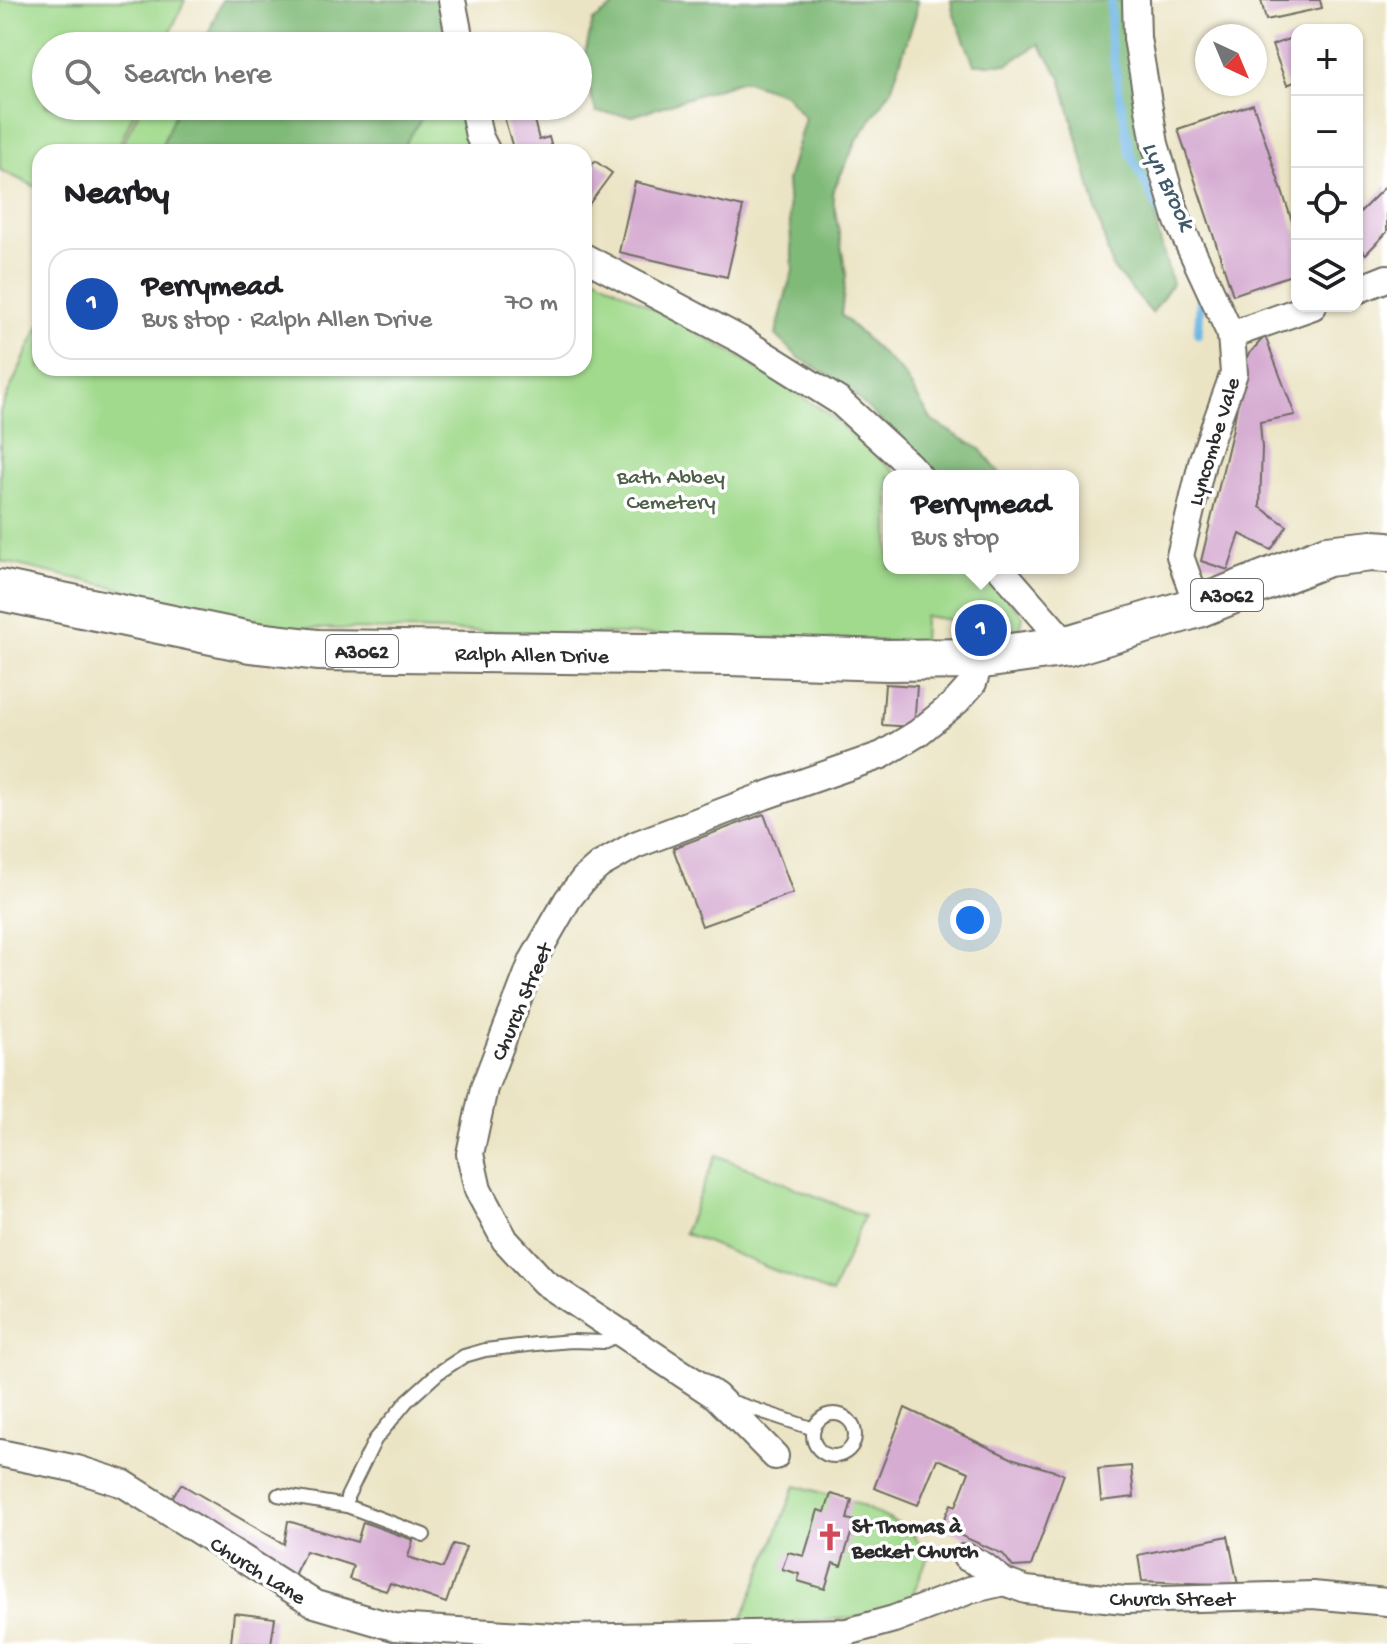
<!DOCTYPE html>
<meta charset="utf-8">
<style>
body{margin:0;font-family:"Gochi Hand",sans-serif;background:#f2f2f2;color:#202124}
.controls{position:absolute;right:24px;top:24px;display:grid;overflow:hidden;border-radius:16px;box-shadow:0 2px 6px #0004}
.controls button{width:72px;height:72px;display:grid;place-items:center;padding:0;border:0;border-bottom:2px solid #e0e0e0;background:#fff;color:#202124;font:40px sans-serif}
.compass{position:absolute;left:1195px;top:24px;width:72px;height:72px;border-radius:50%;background:#fff;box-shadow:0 2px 6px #0004;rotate:136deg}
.you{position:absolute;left:970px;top:920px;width:28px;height:28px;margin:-20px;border:6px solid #fff;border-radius:50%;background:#1a73e8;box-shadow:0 0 0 12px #1a73e833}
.badge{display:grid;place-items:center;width:52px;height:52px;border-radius:50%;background:#d1495b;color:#fff;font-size:26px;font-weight:700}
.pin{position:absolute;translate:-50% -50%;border:4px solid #fff;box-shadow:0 2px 8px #0006}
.popup{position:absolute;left:883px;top:470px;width:196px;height:104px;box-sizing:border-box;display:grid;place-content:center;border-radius:16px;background:#fff;filter:drop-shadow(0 2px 6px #0005);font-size:26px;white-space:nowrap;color:#757577}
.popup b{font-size:30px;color:#202124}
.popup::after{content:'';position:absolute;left:50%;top:100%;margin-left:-16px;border:16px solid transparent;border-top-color:#fff}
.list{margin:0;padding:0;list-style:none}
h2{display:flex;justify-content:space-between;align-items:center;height:104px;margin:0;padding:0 32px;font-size:34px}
h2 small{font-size:26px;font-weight:400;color:#757577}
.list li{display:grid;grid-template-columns:52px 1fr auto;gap:24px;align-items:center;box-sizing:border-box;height:112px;margin:0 16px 16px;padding:0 16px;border:2px solid #e0e0e0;border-radius:24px}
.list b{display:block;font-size:30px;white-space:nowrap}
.list p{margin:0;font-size:26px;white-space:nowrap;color:#757577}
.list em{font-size:26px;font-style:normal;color:#757577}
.icon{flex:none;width:44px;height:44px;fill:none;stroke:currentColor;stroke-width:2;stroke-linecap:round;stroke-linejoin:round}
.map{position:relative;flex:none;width:1387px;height:1644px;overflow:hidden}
.search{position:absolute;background:#fff;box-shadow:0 2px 6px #0004;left:32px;top:32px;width:560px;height:88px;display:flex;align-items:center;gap:20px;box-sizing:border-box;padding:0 28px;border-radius:44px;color:#757577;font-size:30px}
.panel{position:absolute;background:#fff;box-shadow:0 2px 6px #0004;left:32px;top:144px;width:560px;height:232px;border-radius:24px}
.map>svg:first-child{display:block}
.green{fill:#a1da8d;stroke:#66825c;stroke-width:2}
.forest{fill:#80ba78;stroke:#567252;stroke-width:2}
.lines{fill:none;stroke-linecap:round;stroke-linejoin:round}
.stream{stroke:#6db5e4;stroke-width:9}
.building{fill:#d6acd2}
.service-casing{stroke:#6e6c61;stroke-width:16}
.minor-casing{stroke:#6e6c61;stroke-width:30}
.primary-casing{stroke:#6e6c61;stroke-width:44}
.service{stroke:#fff;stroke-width:12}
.minor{stroke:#fff;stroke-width:26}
.primary{stroke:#fff;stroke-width:40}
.labels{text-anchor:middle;stroke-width:7;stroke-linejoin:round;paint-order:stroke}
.shield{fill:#fff;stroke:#6b6b6b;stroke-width:2}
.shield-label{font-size:20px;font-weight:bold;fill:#2b2b2b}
.street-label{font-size:22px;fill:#2b2b2b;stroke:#fff}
.park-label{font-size:22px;fill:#4e6048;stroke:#fff}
.poi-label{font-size:22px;font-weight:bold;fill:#2b2b2b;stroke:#fff;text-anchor:start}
.water-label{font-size:24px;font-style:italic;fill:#425b6c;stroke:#fff}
</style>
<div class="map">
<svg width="1387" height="1644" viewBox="0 0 1387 1644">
<rect width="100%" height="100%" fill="#fff"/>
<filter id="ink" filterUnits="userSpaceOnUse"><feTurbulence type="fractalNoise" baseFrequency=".0125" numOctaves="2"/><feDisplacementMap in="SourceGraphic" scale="16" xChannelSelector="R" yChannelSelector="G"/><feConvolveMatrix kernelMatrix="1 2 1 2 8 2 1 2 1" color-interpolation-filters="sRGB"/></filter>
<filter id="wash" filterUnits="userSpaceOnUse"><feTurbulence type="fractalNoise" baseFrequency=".006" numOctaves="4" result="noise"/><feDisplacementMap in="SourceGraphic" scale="32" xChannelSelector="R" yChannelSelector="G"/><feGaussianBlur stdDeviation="1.8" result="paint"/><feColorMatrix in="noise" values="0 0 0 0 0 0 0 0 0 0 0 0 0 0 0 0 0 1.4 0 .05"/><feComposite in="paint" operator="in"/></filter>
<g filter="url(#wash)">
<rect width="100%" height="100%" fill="#ebe4c4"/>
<g class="green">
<path d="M0 0H185L164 46H46V106H137L116 152H40V189L0 170Z"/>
<path d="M141 106H459L468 141 474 152H119Z"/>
<path d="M584 270 731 352 826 412 900 476H889V568H981L1023 616 1020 630 924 616 923 643 714 636 291 628 0 561V411L40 324V368H584Z"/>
<path d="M716 1155 864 1216 832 1294 684 1233Z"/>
<path d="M796 1485 856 1503 907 1528 929 1554 908 1606 853 1618 740 1625Z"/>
</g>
<g class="forest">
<path d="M222 0H444L449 46H203Z"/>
<path d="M623 0H917L916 13 891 90 857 140 832 193 846 274 841 315 904 375 932 421 980 449 1002 476H932L875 415 839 381 799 358 776 335 787 290 793 270 787 181 805 118 785 94 743 80 633 116 596 112 582 65 593 21Z"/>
<path d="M951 0H1127L1158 232 1172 284 1152 313 1112 267 1061 78 1039 44 1008 64H974L953 12Z"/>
<path d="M178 106H435L426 111 400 152H159Z"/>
</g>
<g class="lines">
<g class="stream">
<path d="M1111 0 1110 39 1130 153 1170 233"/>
<path d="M1198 334 1201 293 1199 289"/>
</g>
</g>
<g id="blocks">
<g class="building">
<path d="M1261 0H1320L1322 8 1266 20Z"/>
<path d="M1297 36V81L1287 85 1272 45Z"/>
<path d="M506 38 509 46H479V45Z"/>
<path d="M1253 104 1297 236V273L1233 295 1178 129Z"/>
<path d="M501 106H556L557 109 533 116 539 140 549 137 553 152H514Z"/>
<path d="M595 161 612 173 584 211V176Z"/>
<path d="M635 182 743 207 727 277 619 252Z"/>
<path d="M1387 185V232L1366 254 1357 246V215Z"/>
<path d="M1265 336 1295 415 1260 422 1262 448 1260 507 1287 526 1271 550 1240 534 1228 570 1201 561 1233 428 1245 363 1248 355Z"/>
<path d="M885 684 917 686 914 727 882 725Z"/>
<path d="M764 814 793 893 702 926 673 848Z"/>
<path d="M905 1408 1011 1458 1064 1474 1031 1566 1013 1567 1003 1554 941 1527 951 1504 956 1506 969 1472 937 1459 918 1505 874 1488Z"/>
<path d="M1131 1466 1134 1497 1101 1501 1098 1469Z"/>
<path d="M181 1484 284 1544 288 1521 357 1542 363 1522 413 1540 408 1557 443 1568 453 1544 466 1547 446 1603 390 1583 386 1591 349 1579 353 1566 306 1551 294 1575 171 1499Z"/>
<path d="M831 1494 852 1500 847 1519 855 1521 841 1566 833 1563 825 1589 798 1581 799 1574 782 1569 788 1552 804 1556 818 1510 825 1512Z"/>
<path d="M1228 1536 1238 1585 1142 1581 1138 1555Z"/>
<path d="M234 1613 275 1618 271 1644 231 1643Z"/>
</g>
</g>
</g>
<g filter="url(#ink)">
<use href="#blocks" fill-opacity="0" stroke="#6e6c61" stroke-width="2"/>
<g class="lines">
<defs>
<g id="service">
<path d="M730 1401 814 1429"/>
<circle cx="834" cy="1435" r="21"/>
<path d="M278 1495 347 1506"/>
<path d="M424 1535 347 1506V1497L375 1440 407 1401 438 1373 464 1356 485 1350 536 1344 572 1341 603 1342 622 1334"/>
</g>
<g id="minor">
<path d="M452 0 461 46"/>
<path d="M1136 0 1137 38 1155 144 1178 221 1231 335 1234 373 1203 459 1180 556 1198 607"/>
<path d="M473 106 479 136 487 152"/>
<path d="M584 257 743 341 839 401 908 464 919 476"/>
<path d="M1357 290 1387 278"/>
<path d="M1231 335 1313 306"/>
<path d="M1000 568 1068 646"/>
<path d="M0 1453 77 1469 124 1484 315 1604 394 1627 570 1638 847 1632 894 1619 970 1590 1004 1582"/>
<path d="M775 1456 716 1396 544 1282 505 1240 478 1190 470 1154 484 1088 533 960 568 899 584 879 600 865 635 845 764 796 882 755 918 733 956 702 973 683 976 674V659"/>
<path d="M966 1557 984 1566 1004 1582 1026 1590 1125 1600 1313 1595 1387 1602"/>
</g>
<path id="primary" d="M0 590 250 642 318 650 729 655 887 660 976 659 1068 646 1198 607 1327 556 1372 551 1387 552"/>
</defs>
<use href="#service" class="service-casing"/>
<use href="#minor" class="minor-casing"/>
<use href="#primary" class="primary-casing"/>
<use href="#service" class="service"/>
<use href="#minor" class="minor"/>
<use href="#primary" class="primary"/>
</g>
</g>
<defs>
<symbol id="church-bare" viewBox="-9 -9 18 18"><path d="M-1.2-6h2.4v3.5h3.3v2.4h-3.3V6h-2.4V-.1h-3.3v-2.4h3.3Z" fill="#d1495b" stroke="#fff" stroke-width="2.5" paint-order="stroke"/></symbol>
</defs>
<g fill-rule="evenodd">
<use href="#church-bare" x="810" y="1517" width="40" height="40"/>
</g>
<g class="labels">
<g class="shield">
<rect x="1191" y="579" width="72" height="32" rx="6"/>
<rect x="326" y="635" width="72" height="32" rx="6"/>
</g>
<g class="shield-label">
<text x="1227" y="602">A3062</text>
<text x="362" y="658">A3062</text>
</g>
<g class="street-label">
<text transform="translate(1212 441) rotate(-73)" y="8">Lyncombe Vale</text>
<text transform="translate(532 653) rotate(1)" y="8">Ralph Allen Drive</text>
<text transform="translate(520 1001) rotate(-67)" y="8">Church Street</text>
<text transform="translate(259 1569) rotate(32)" y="8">Church Lane</text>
<text x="1172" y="1605">Church Street</text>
</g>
<g class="park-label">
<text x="671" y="483">Bath Abbey<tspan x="671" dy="25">Cemetery</tspan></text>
</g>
<g class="poi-label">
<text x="852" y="1532">St Thomas à<tspan x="852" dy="25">Becket Church</tspan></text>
</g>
<g class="water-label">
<text transform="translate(1170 185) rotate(65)" y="8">Lyn Brook</text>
</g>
</g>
</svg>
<div class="controls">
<button>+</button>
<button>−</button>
<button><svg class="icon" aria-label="locate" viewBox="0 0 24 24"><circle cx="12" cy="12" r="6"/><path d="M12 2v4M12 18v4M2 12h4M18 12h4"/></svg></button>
<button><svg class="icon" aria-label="layers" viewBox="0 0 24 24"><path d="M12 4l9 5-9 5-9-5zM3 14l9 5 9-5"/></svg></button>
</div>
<svg class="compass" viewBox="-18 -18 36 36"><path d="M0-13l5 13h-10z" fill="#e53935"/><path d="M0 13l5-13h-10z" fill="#757577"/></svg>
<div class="you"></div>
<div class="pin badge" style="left:981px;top:630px;background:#1a4fb4">1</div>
<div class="popup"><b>Perrymead</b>Bus stop</div>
<div class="search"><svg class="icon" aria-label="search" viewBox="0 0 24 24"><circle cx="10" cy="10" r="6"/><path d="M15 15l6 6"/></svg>Search here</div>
<section class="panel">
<h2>Nearby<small></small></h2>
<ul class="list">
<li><span class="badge" style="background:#1a4fb4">1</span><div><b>Perrymead</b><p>Bus stop · Ralph Allen Drive</p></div><em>70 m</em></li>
</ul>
</section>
</div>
